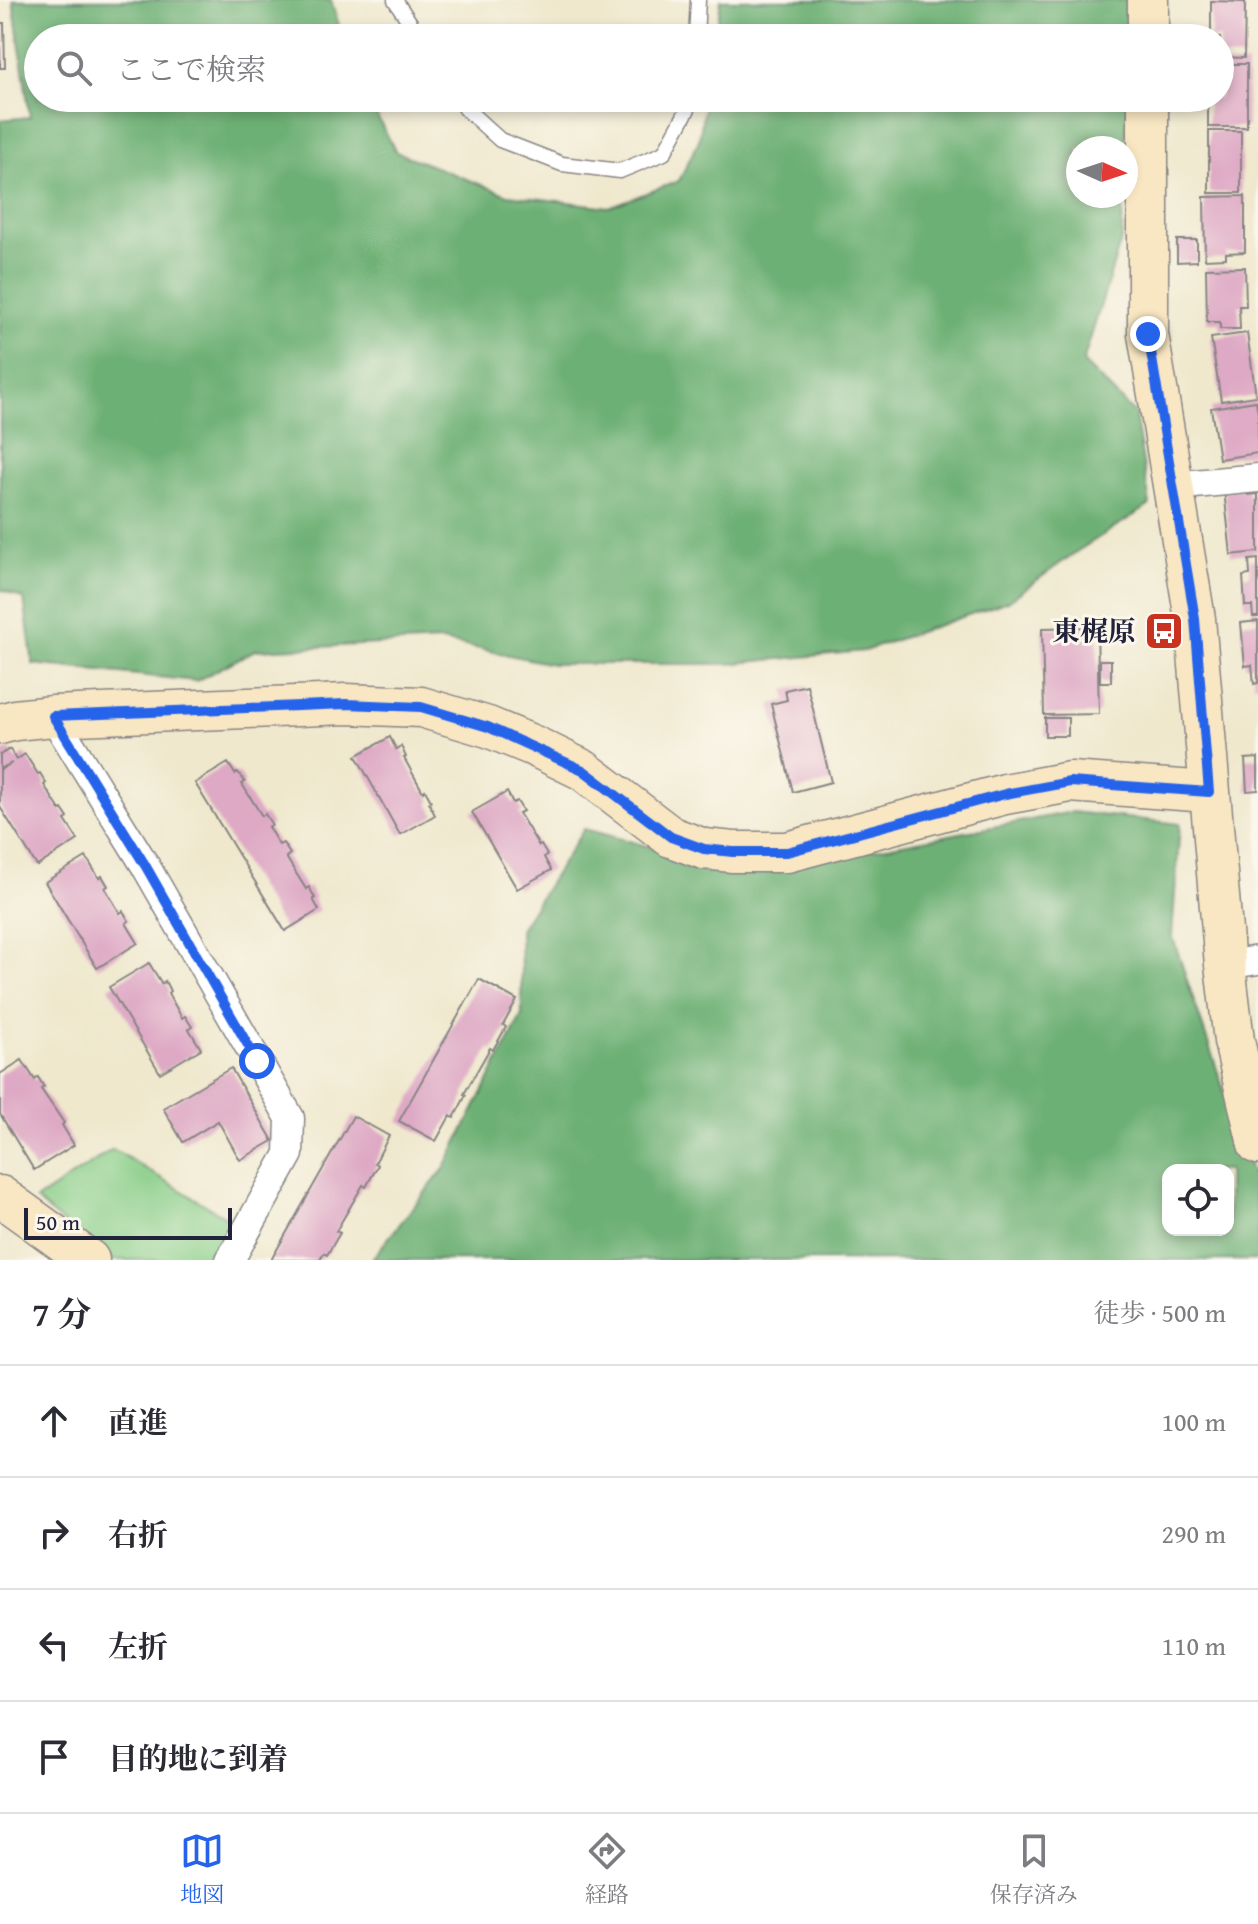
<!DOCTYPE html>
<html lang="ja">
<meta charset="utf-8">
<style>
body{margin:0;font-family:"Gentium Book Plus","Noto Serif JP",serif;background:#f7f7f7;color:#2b2b33}
.controls{position:absolute;right:24px;bottom:24px;display:grid;overflow:hidden;border-radius:16px;box-shadow:0 4px 12px #0003}
.controls button{width:72px;height:72px;display:grid;place-items:center;padding:0;border:0;border-bottom:2px solid #e1e1e2;background:#fff;color:#2b2b33;font:40px sans-serif}
.compass{position:absolute;left:1066px;top:136px;width:72px;height:72px;border-radius:50%;background:#fff;box-shadow:0 4px 12px #0003;rotate:93deg}
.scale{position:absolute;left:24px;bottom:20px;width:208px;box-sizing:border-box;padding-left:8px;border:4px solid #22223b;border-top:0;font-size:22px;line-height:28px;white-space:nowrap;color:#22223b;-webkit-text-stroke:6px #fbf7ec;paint-order:stroke}
.stop{position:absolute;width:24px;height:24px;margin:-18px;border:6px solid #2563eb;border-radius:50%;background:#fff}
.stop.end{background:#2563eb;border-color:#fff;box-shadow:0 2px 8px #0008}
.list{margin:0;padding:0;list-style:none}
h2{display:flex;justify-content:space-between;align-items:center;height:104px;margin:0;padding:0 32px;font-size:34px}
h2 small{font-size:26px;font-weight:400;color:#7c7c81}
.list li{display:grid;grid-template-columns:52px 1fr auto;gap:24px;align-items:center;box-sizing:border-box;height:112px;padding:0 32px;border-top:2px solid #e1e1e2}
.list b{display:block;font-size:30px;white-space:nowrap}
.list em{font-size:26px;font-style:normal;color:#7c7c81}
.icon{flex:none;width:44px;height:44px;fill:none;stroke:currentColor;stroke-width:2;stroke-linecap:round;stroke-linejoin:round}
.map{position:relative;flex:none;width:1258px;height:1260px;overflow:hidden}
.search{position:absolute;background:#fff;box-shadow:0 4px 12px #0003;left:24px;right:24px;top:24px;height:88px;display:flex;align-items:center;gap:20px;box-sizing:border-box;padding:0 28px;border-radius:44px;color:#7c7c81;font-size:30px}
.sheet{height:552px;background:#fff}
nav{display:flex;justify-content:space-around;align-items:center;box-sizing:border-box;height:112px;border-top:2px solid #e1e1e2;background:#fff;font-size:22px;color:#7c7c81}
nav a{display:grid;justify-items:center;gap:4px}
nav .on{color:#2563eb}
.map>svg:first-child{display:block}
.green{fill:#87cd87;stroke:#547861;stroke-width:2}
.forest{fill:#6db074;stroke:#486958;stroke-width:2;fill-rule:evenodd}
.building{fill:#dea9c5}
.lines{fill:none;stroke-linecap:round;stroke-linejoin:round}
.lane-casing{stroke:#888584;stroke-width:17}
.street-casing{stroke:#888584;stroke-width:31}
.secondary-casing{stroke:#888584;stroke-width:43}
.lane{stroke:#fff;stroke-width:14}
.street{stroke:#fff;stroke-width:28}
.secondary{stroke:#f9e7c3;stroke-width:40}
.route{stroke:#2563eb;stroke-width:10}
.labels{text-anchor:middle;stroke-width:6;stroke-linejoin:round;paint-order:stroke}
.poi-label{font-size:28px;font-weight:bold;fill:#22223b;stroke:#fbf7ec;text-anchor:end}
</style>
<div class="map">
<svg width="1258" height="1260" viewBox="0 0 1258 1260">
<rect width="100%" height="100%" fill="#fbf7ec"/>
<filter id="ink" filterUnits="userSpaceOnUse"><feTurbulence type="fractalNoise" baseFrequency=".0125" numOctaves="2"/><feDisplacementMap in="SourceGraphic" scale="16" xChannelSelector="R" yChannelSelector="G"/><feConvolveMatrix kernelMatrix="1 2 1 2 8 2 1 2 1" color-interpolation-filters="sRGB"/></filter>
<filter id="wash" filterUnits="userSpaceOnUse"><feTurbulence type="fractalNoise" baseFrequency=".006" numOctaves="4" result="noise"/><feDisplacementMap in="SourceGraphic" scale="32" xChannelSelector="R" yChannelSelector="G"/><feGaussianBlur stdDeviation="1.8" result="paint"/><feColorMatrix in="noise" values="0 0 0 0 0 0 0 0 0 0 0 0 0 0 0 0 0 1.4 0 .05"/><feComposite in="paint" operator="in"/></filter>
<g filter="url(#wash)">
<rect width="100%" height="100%" fill="#efe8cd"/>
<path class="green" d="M113 1149 237 1224 217 1260H107L36 1200Z"/>
<g class="forest">
<path d="M13 0H331L343 38H38V98H367L396 152 508 195 609 207 679 181 699 140 706 98H1129L1125 148H1078V196H1123L1122 237 1083 362 1135 414 1150 505 1076 552 1008 601 864 651 726 664H552L442 641 255 650 196 681 33 664 24 599 0 589V120L30 117Z"/>
<path d="M721 0H1126L1134 36V38H715Z"/>
<path d="M1072 812 1180 824 1172 935 1252 1174 1258 1219V1260H371L444 1169 522 1015 520 929 584 829 748 873ZM1168 1170H1228V1230H1168Z"/>
</g>
<g id="blocks">
<g class="building">
<path d="M1211 1 1245 2 1244 58 1220 57V38H1211Z"/>
<path d="M0 23H4L5 68H0Z"/>
<path d="M1220 64H1247V127H1208V98H1220Z"/>
<rect x="1209" y="131" width="32" height="62"/>
<path d="M1245 196V252L1226 253V258L1205 259 1204 197Z"/>
<path d="M1177 240H1197V261L1177 262Z"/>
<path d="M1245 267 1246 306H1239L1240 329H1220V322H1207L1206 268Z"/>
<path d="M1247 333 1256 396 1221 401 1211 338Z"/>
<path d="M1256 401 1258 413V453L1219 459 1211 408Z"/>
<path d="M1247 488 1248 495 1258 494V552L1231 555 1224 490Z"/>
<path d="M1258 559V617H1253L1252 606H1245L1243 576 1250 575 1249 560Z"/>
<path d="M1258 621V683L1254 684 1252 665 1245 666 1241 623Z"/>
<path d="M1157 625H1168L1169 643 1159 644Z"/>
<path d="M1097 627 1099 714 1044 715 1042 628Z"/>
<rect x="1100" y="660" width="11" height="22"/>
<path d="M807 685 831 782 793 792 771 704 787 700 785 690Z"/>
<rect x="1045" y="718" width="23" height="18"/>
<path d="M390 737 396 749 401 746 406 757 404 758 423 792 425 790 431 801 429 803 435 815 400 835 356 756Z"/>
<path d="M10 749 16 760 25 754 38 774 40 773 46 783 44 785 60 810 62 809 68 818 65 820 78 840 37 866 0 807V770L12 763 0 769V755Z"/>
<path d="M1258 758V790L1247 791 1245 759Z"/>
<path d="M228 763 235 774 238 772 245 782 242 784 262 816 265 814 272 825 268 827 279 845 283 843 290 854 286 857 306 889 309 887 315 898 313 899 319 910 285 931 195 783Z"/>
<path d="M507 792 513 803 517 801 523 811 519 813 539 846 541 845 547 855 544 857 551 870 517 889 472 812Z"/>
<path d="M86 857 99 878 102 876 108 886 105 888 120 913 123 911 129 921 126 923 138 943 97 968 45 882Z"/>
<path d="M149 963 162 984 165 981 170 991 168 993 182 1018 185 1016 192 1027 189 1029 201 1049 160 1073 109 987Z"/>
<path d="M479 979 517 1000 503 1025 506 1027 493 1050 490 1048 464 1094 466 1095 454 1118 450 1116 436 1141 399 1121Z"/>
<path d="M22 1060 35 1080 38 1077 44 1087 41 1089 64 1123 62 1125 74 1145 34 1170 0 1114V1074Z"/>
<path d="M231 1068 273 1141 240 1160 218 1121 183 1142 163 1108Z"/>
<path d="M353 1116 389 1136 375 1163 378 1165 366 1187 363 1185 336 1231 340 1233 327 1255 324 1253 320 1260H271Z"/>
</g>
</g>
</g>
<g filter="url(#ink)">
<use href="#blocks" fill-opacity="0" stroke="#888584" stroke-width="2"/>
<g class="lines">
<defs>
<g id="lane">
<path d="M395 0 420 38"/>
<path d="M696 38 698 0"/>
<path d="M459 98 466 109 500 140 562 164 620 171 664 153 688 109 689 98"/>
</g>
<g id="street">
<path d="M1173 486 1258 478"/>
<path d="M53 716 145 865 290 1118 289 1154 230 1260"/>
<path d="M1225 965 1258 960"/>
</g>
<g id="secondary">
<path d="M1148 0V38"/>
<path d="M1148 98V334L1195 619 1225 965 1234 1041 1258 1144"/>
<path d="M0 724 15 720 53 716 346 704 421 707 488 727 534 746 583 770 671 837 704 849 733 852H787L1005 794 1070 782 1209 792"/>
<path d="M0 1196 89 1260"/>
</g>
</defs>
<use href="#lane" class="lane-casing"/>
<use href="#street" class="street-casing"/>
<use href="#secondary" class="secondary-casing"/>
<use href="#lane" class="lane"/>
<use href="#street" class="street"/>
<use href="#secondary" class="secondary"/>
</g>
</g>
<g class="lines" filter="url(#ink)">
<path class="route" d="M257 1061 145 865 53 716 346 704 421 707 488 727 583 770 671 837 704 849 733 852H787L1005 794 1070 782 1209 792 1195 619 1148 334"/>
</g>
<defs>
<symbol id="bus-square" viewBox="-11 -11 22 22"><rect x="-9" y="-9" width="18" height="18" rx="4" fill="#c8321e" stroke="#fbf7ec"/><path d="M-5-6H5V4H4V6H2V4H-2V6H-4V4H-5ZM-3.5-4V0h7V-4ZM-3.5 1.2v1.5H-2V1.2ZM2 1.2v1.5H3.5V1.2Z" fill="#fff"/></symbol>
</defs>
<g fill-rule="evenodd">
<use href="#bus-square" x="1142" y="609" width="44" height="44"/>
</g>
<g class="labels">
<g class="poi-label">
<text x="1136" y="641">東梶原</text>
</g>
</g>
</svg>
<div class="controls">
<button><svg class="icon" aria-label="locate" viewBox="0 0 24 24"><circle cx="12" cy="12" r="6"/><path d="M12 2v4M12 18v4M2 12h4M18 12h4"/></svg></button>
</div>
<svg class="compass" viewBox="-18 -18 36 36"><path d="M0-13l5 13h-10z" fill="#e53935"/><path d="M0 13l5-13h-10z" fill="#7c7c81"/></svg>
<div class="scale">50 m</div>
<div class="stop" style="left:257px;top:1061px"></div>
<div class="stop end" style="left:1148px;top:334px"></div>
<div class="search"><svg class="icon" aria-label="search" viewBox="0 0 24 24"><circle cx="10" cy="10" r="6"/><path d="M15 15l6 6"/></svg>ここで検索</div>
</div>
<section class="sheet">
<h2>7 分<small>徒歩 · 500 m</small></h2>
<ul class="list">
<li><svg class="icon" aria-label="ahead" viewBox="0 0 24 24"><path d="M12 20V5M6 11l6-6 6 6"/></svg><div><b>直進</b></div><em>100 m</em></li>
<li><svg class="icon" aria-label="right" viewBox="0 0 24 24"><path d="M7 20v-9h11M14 6l5 5-5 5"/></svg><div><b>右折</b></div><em>290 m</em></li>
<li><svg class="icon" aria-label="left" viewBox="0 0 24 24"><path d="M17 20v-9H6M10 6l-5 5 5 5"/></svg><div><b>左折</b></div><em>110 m</em></li>
<li><svg class="icon" aria-label="arrive" viewBox="0 0 24 24"><path d="M6 21V4h12l-3 4 3 4H6"/></svg><div><b>目的地に到着</b></div></li>
</ul>
</section>
<nav>
<a class="on"><svg class="icon" aria-label="map" viewBox="0 0 24 24"><path d="M3 6l6-2 6 2 6-2v14l-6 2-6-2-6 2zM9 4v14M15 6v14"/></svg>地図</a>
<a><svg class="icon" aria-label="directions" viewBox="0 0 24 24"><path d="M12 3l9 9-9 9-9-9zM9 14v-3h6M13 9l2 2-2 2"/></svg>経路</a>
<a><svg class="icon" aria-label="saved" viewBox="0 0 24 24"><path d="M7 4h10v16l-5-4-5 4z"/></svg>保存済み</a>
</nav>
